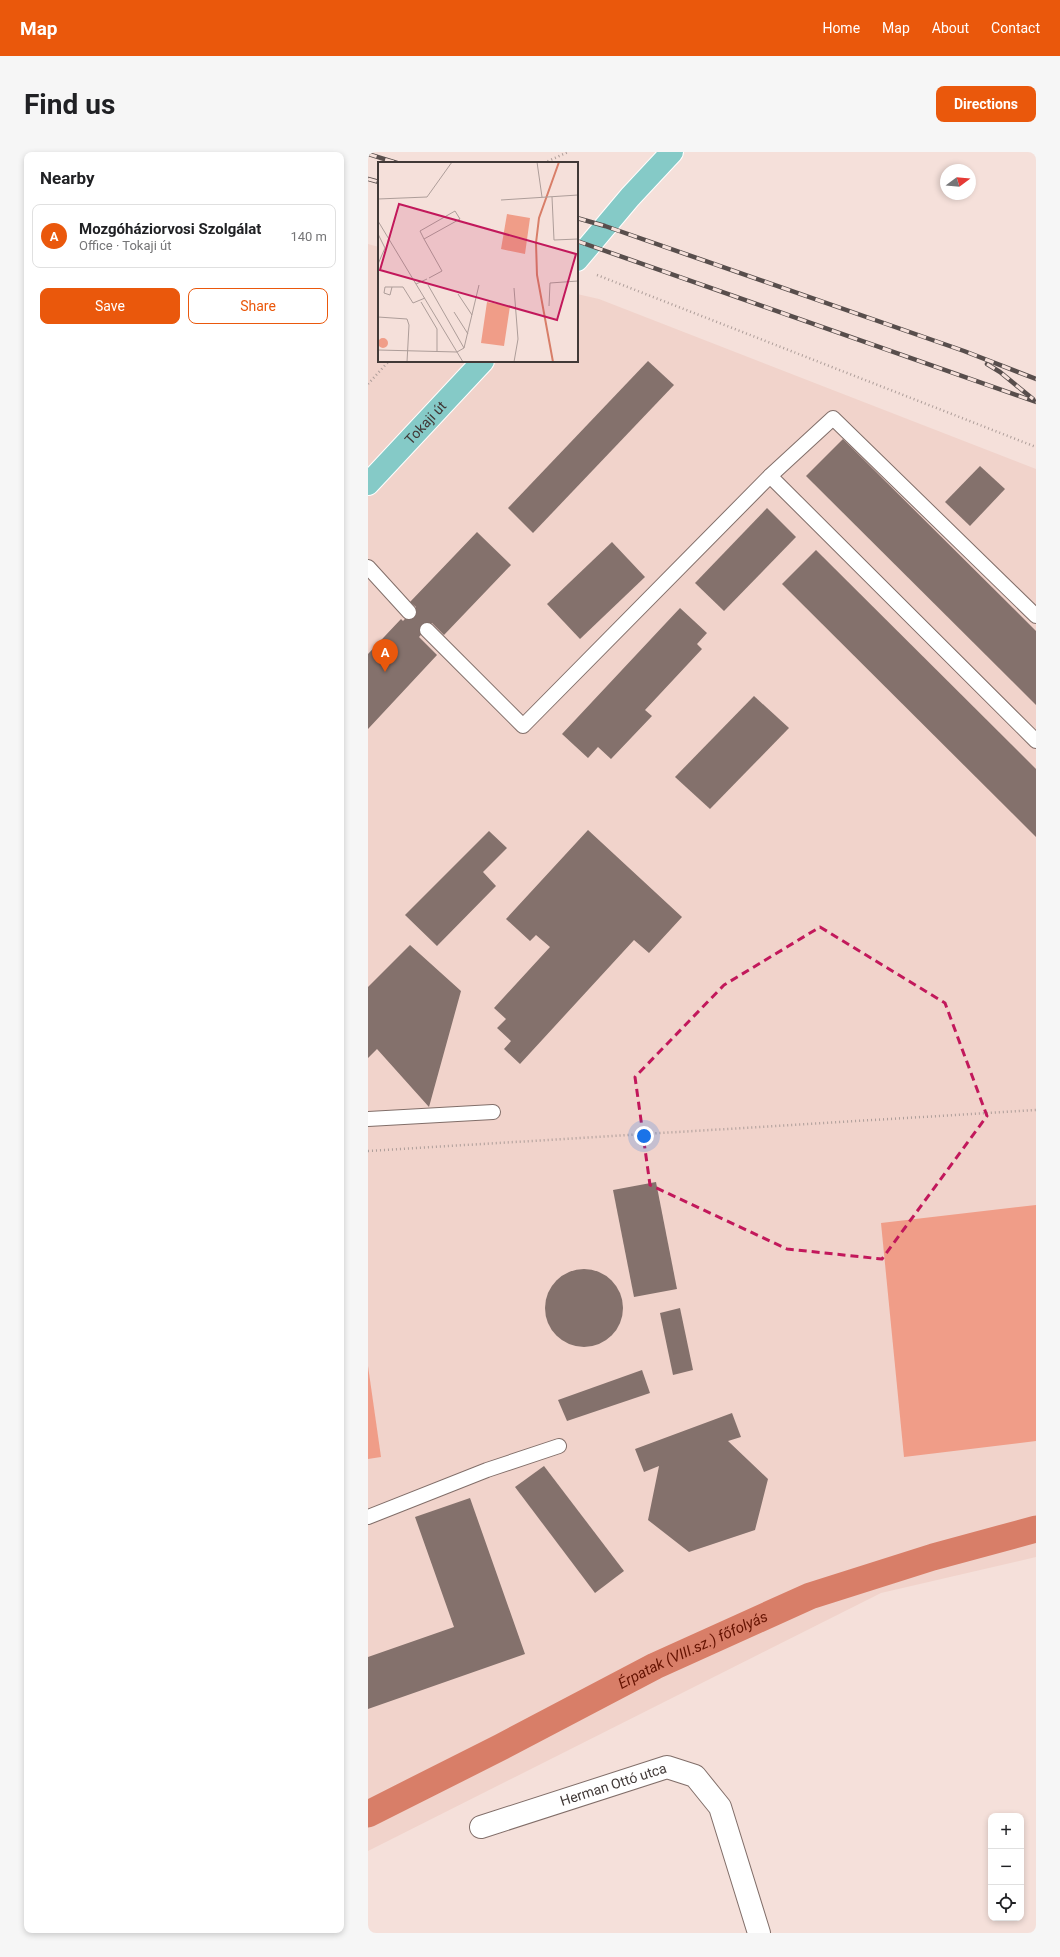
<!DOCTYPE html>
<meta charset="utf-8">
<style>
body{margin:0;font-family:Roboto,sans-serif;background:#f6f6f6;color:#202124}
.controls{position:absolute;right:12px;bottom:12px;display:grid;overflow:hidden;border-radius:8px;box-shadow:0 2px 6px #0003}
.controls button{width:36px;height:36px;display:grid;place-items:center;padding:0;border:0;border-bottom:1px solid #e0e0e0;background:#fff;color:#202124;font:20px sans-serif}
.compass{position:absolute;left:572px;top:12px;width:36px;height:36px;border-radius:50%;background:#fff;box-shadow:0 2px 6px #0003;rotate:74deg}
.you{position:absolute;left:276px;top:984px;width:14px;height:14px;margin:-10px;border:3px solid #fff;border-radius:50%;background:#1a73e8;box-shadow:0 0 0 6px #1a73e833}
.badge{display:grid;place-items:center;width:26px;height:26px;border-radius:50%;background:#ea580c;color:#fff;font-size:13px;font-weight:700}
.pin{position:absolute;translate:-50% -33px;filter:drop-shadow(0 1px 2px #0008)}
.pin::after{content:'';position:absolute;top:21px;width:14px;height:12px;background:inherit;clip-path:polygon(0 0,100% 0,50% 100%)}
.list{margin:0;padding:0;list-style:none}
h2{display:flex;justify-content:space-between;align-items:center;height:52px;margin:0;padding:0 16px;font-size:17px}
h2 small{font-size:13px;font-weight:400;color:#757577}
.list li{display:grid;grid-template-columns:26px 1fr auto;gap:12px;align-items:center;box-sizing:border-box;height:64px;margin:0 8px 8px;padding:0 8px;border:1px solid #e0e0e0;border-radius:8px}
.list b{display:block;font-size:15px;white-space:nowrap}
.list p{margin:0;font-size:13px;white-space:nowrap;color:#757577}
.list em{font-size:13px;font-style:normal;color:#757577}
.actions{display:flex;gap:8px;padding:12px 16px}
.actions a{flex:1;padding:9px 0;border:1px solid #ea580c;border-radius:8px;text-align:center;font-size:14px;color:#ea580c}
.actions .main{background:#ea580c;color:#fff}
.icon{flex:none;width:22px;height:22px;fill:none;stroke:currentColor;stroke-width:2;stroke-linecap:round;stroke-linejoin:round}
.map{position:relative;flex:none;width:668px;height:1781px;overflow:hidden;border-radius:8px}
header{display:flex;align-items:center;gap:24px;box-sizing:border-box;height:56px;padding:0 20px;background:#ea580c;color:#fff}
header strong{font-size:19px}
nav{display:flex;gap:22px;margin-inline-start:auto;font-size:14px}
.intro{display:flex;align-items:center;justify-content:space-between;box-sizing:border-box;height:96px;padding:0 24px}
h1{margin:0;font-size:28px}
.button{padding:10px 18px;border-radius:8px;background:#ea580c;color:#fff;font-size:14px;font-weight:700}
main{display:flex;gap:24px;padding:0 24px}
aside{flex:1;background:#fff;border-radius:8px;box-shadow:0 2px 6px #0003}
.map>svg:first-child{display:block}
.built{fill:#f1d3cb}
.green{fill:#f09d88}
.lines{fill:none;stroke-linecap:round;stroke-linejoin:round}
.canal{stroke:#d87e68;stroke-width:27}
.building{fill:#84716c}
.lane-casing{stroke:#816e69;stroke-width:16}
.street-casing{stroke:#816e69;stroke-width:24}
.primary-casing{stroke:#fff;stroke-width:24}
.path{stroke:#ad9d99;stroke-width:2.5;stroke-dasharray:1 3;stroke-linecap:butt}
.lane{stroke:#fff;stroke-width:14}
.street{stroke:#fff;stroke-width:22}
.primary{stroke:#85cac7;stroke-width:22}
.rail-casing{stroke:#584e4c;stroke-width:4.5}
.rail{stroke:#f5e0da;stroke-width:3;stroke-dasharray:9;stroke-linecap:butt}
.marked{fill:none;stroke:#c2185b;stroke-width:3;stroke-dasharray:8 5;stroke-linejoin:round}
.labels{text-anchor:middle;stroke-width:4;stroke-linejoin:round;paint-order:stroke}
.street-label{font-size:14px;fill:#413937;stroke:#f5e0da}
.water-label{font-size:15px;font-style:italic;fill:#641200;stroke:#f5e0da}
.inset-river{fill:none;stroke:#d87e68;stroke-width:2}
.inset-road{fill:none;stroke:#ad9d99;stroke-width:1}
.view{fill:#c2185b;fill-opacity:0.15;stroke:#c2185b;stroke-width:2}
.inset-edge{fill:none;stroke:#413937;stroke-width:2}
</style>
<header>
<strong>Map</strong>
<nav><a>Home</a><a>Map</a><a>About</a><a>Contact</a></nav>
</header>
<div class="intro"><h1>Find us</h1><a class="button">Directions</a></div>
<main>
<aside>
<h2>Nearby<small></small></h2>
<ul class="list">
<li><span class="badge">A</span><div><b>Mozgóháziorvosi Szolgálat</b><p>Office · Tokaji út</p></div><em>140 m</em></li>
</ul>
<div class="actions"><a class="main">Save</a><a>Share</a></div>
</aside>
<div class="map">
<svg width="668" height="1781" viewBox="0 0 668 1781">
<rect width="100%" height="100%" fill="#f5e0da"/>
<path class="built" d="M0 92 11 95V209H209V142L231 147 668 317V1405L513 1441 0 1699Z"/>
<g class="green">
<path d="M668 1053V1289L536 1305 513 1071Z"/>
<path d="M0 1214 13 1305 0 1307Z"/>
</g>
<g class="lines">
<path class="canal" id="s1" d="M0 1662 133 1595 287 1514 442 1444 565 1405 668 1377"/>
</g>
<g class="building">
<path d="M280 209 306 233 165 381 140 356Z"/>
<path d="M475 287 668 479V553L438 324Z"/>
<path d="M612 314 637 337 602 374 577 350Z"/>
<path d="M399 356 428 385 356 459 327 431Z"/>
<path d="M109 380 143 413 76 483 64 471 51 485 69 503 0 577V502L33 467 35 469 48 455 42 450Z"/>
<path d="M244 390 277 425 212 487 179 452Z"/>
<path d="M448 398 668 617V685L414 432Z"/>
<path d="M312 456 339 481 329 492 334 497 277 558 284 564 243 607 230 595 220 606 194 582Z"/>
<path d="M386 544 421 576 342 657 307 625Z"/>
<path d="M220 678 314 765 281 801 266 788 152 912 136 897 143 889 129 876 138 867 126 856 182 795 168 783 162 789 138 767Z"/>
<path d="M121 679 139 696 115 720 128 734 69 794 37 763Z"/>
<path d="M42 793 93 839 61 955 9 897 0 906V835Z"/>
<path d="M288 1030 309 1137 266 1145 245 1038Z"/>
<circle cx="216" cy="1156" r="39"/>
<path d="M312 1156 325 1218 305 1223 292 1161Z"/>
<path d="M274 1218 282 1241 199 1269 190 1248Z"/>
<path d="M364 1261 373 1285 360 1289 400 1327 387 1378 321 1400 280 1368 291 1314 276 1320 267 1297Z"/>
<path d="M176 1314 256 1419 227 1441 147 1335Z"/>
<path d="M102 1346 157 1502 0 1557V1505L86 1475 47 1365Z"/>
</g>
<g class="lines">
<defs>
<g id="lane">
<path d="M402 324 465 266 668 464"/>
<path d="M0 415 41 460"/>
<path d="M59 478 155 574 402 324 668 589"/>
<path d="M0 967 125 960"/>
<path d="M0 1365 119 1318 191 1294"/>
</g>
<g id="street">
<path id="s2" d="M113 1675 299 1615 327 1624 352 1655 391 1781"/>
</g>
<g id="primary">
<path d="M209 108 262 45 304 0"/>
<path id="s3" d="M0 332 115 209"/>
</g>
</defs>
<use href="#lane" class="lane-casing"/>
<use href="#street" class="street-casing"/>
<use href="#primary" class="primary-casing"/>
<g class="path">
<path d="M176 11 200 0"/>
<path d="M229 123 668 295"/>
<path d="M0 232 21 209"/>
<path d="M0 999 668 958"/>
</g>
<use href="#lane" class="lane"/>
<use href="#street" class="street"/>
<use href="#primary" class="primary"/>
<defs>
<g id="rail">
<path d="M0 2 29 11"/>
<path d="M0 27 11 30"/>
<path d="M209 66 237 74 596 199 668 227"/>
<path d="M209 89 668 250"/>
<path d="M619 212 632 220 665 247"/>
</g>
</defs>
<use href="#rail" class="rail-casing"/>
<use href="#rail" class="rail"/>
</g>
<path class="marked" d="M452 775 577 851 619 964 514 1107 419 1097 282 1033 267 925 356 833Z"/>
<g class="labels">
<g class="street-label">
<text dy="5" stroke="none"><textPath href="#s3" startOffset="84">Tokaji út</textPath></text>
<text dy="5" stroke="none"><textPath href="#s2" startOffset="139">Herman Ottó utca</textPath></text>
</g>
<g class="water-label">
<text dy="5" stroke="none"><textPath href="#s1" startOffset="364">Érpatak (VIII.sz.) főfolyás</textPath></text>
</g>
</g>
<g transform="translate(10 10)">
<rect width="200" height="200" fill="#f5e0da"/>
<path d="M129 52 152 56 147 92 123 87ZM109 140 132 144 126 184 103 181ZM0 181a5 5 0 1 1 10 0a5 5 0 1 1-10 0Z" fill="#f09d88"/>
<path class="inset-river" d="M175 200 159 113 158 81 161 56 181 0"/>
<path class="inset-road" d="M159 0 164 35M174 35 176 78 200 77M0 37 49 35 74 0M123 38 200 33M0 59 85 200M0 72 7 86 0 102M46 77 42 69 77 49 82 57 46 77 64 109 51 116M38 122 49 117M50 123 86 186M14 125 12 133 6 131 7 125H25L35 141 47 136M80 132 94 153M43 140 59 167V190M171 144 172 121 200 119M76 150 90 172M0 155 29 157 31 163 29 200M0 188 79 190 86 186 101 123M136 200 140 177 136 126"/>
<path class="view" d="M21 42 198 92 179 158 2 108Z"/>
<rect width="200" height="200" class="inset-edge"/>
</g>
</svg>
<div class="controls">
<button>+</button>
<button>−</button>
<button><svg class="icon" aria-label="locate" viewBox="0 0 24 24"><circle cx="12" cy="12" r="6"/><path d="M12 2v4M12 18v4M2 12h4M18 12h4"/></svg></button>
</div>
<svg class="compass" viewBox="-18 -18 36 36"><path d="M0-13l5 13h-10z" fill="#e53935"/><path d="M0 13l5-13h-10z" fill="#757577"/></svg>
<div class="you"></div>
<div class="pin badge" style="left:17px;top:520px">A</div>
</div>
</main>
